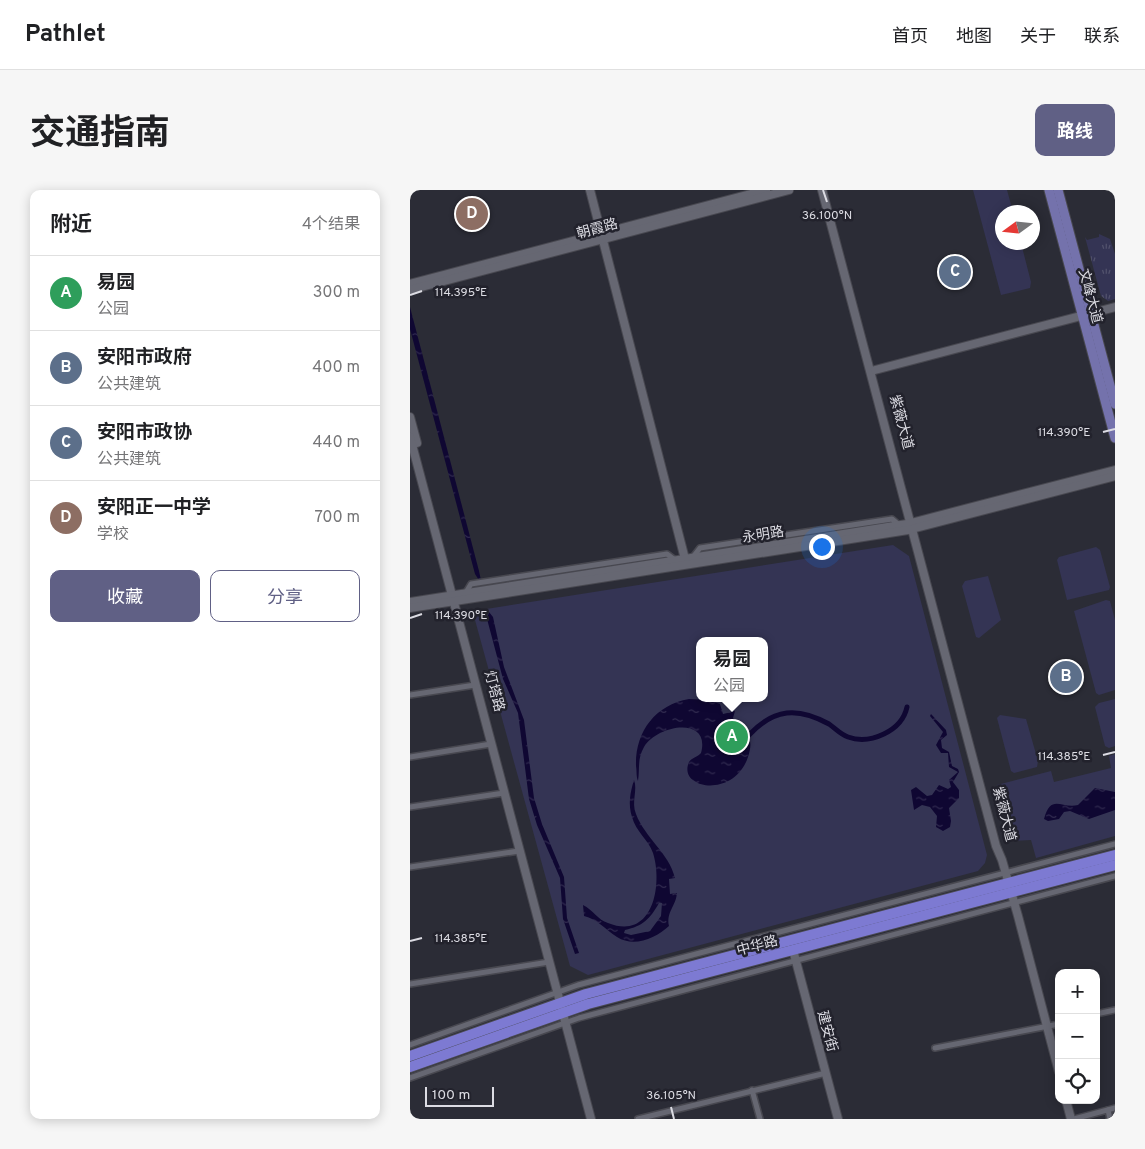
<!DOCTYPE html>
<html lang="zh">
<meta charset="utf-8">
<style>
body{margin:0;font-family:Overpass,"Noto Sans SC",sans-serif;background:#f6f6f6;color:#202124}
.controls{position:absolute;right:15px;bottom:15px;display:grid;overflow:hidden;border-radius:10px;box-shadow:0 2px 12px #0003}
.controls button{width:45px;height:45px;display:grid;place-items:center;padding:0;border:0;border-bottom:1px solid #e0e0e0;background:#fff;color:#202124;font:25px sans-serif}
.compass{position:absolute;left:585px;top:15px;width:45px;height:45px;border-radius:50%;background:#fff;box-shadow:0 2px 12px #0003;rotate:255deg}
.scale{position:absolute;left:15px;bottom:12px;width:69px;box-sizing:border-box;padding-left:5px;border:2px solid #dcdce3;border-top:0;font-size:14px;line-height:18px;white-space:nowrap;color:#dcdce3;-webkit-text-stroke:4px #22222c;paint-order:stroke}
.you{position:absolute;left:411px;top:356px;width:18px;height:18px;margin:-12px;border:4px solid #fff;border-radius:50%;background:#1a73e8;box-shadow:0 0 0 8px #1a73e833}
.badge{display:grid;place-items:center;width:32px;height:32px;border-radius:50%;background:#606085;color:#fff;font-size:16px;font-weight:700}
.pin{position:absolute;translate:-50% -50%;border:2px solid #fff;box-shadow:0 1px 5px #0006}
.popup{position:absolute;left:286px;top:447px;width:72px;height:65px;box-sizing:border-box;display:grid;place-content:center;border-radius:10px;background:#fff;filter:drop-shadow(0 1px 4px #0005);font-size:16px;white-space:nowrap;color:#757577}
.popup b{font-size:19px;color:#202124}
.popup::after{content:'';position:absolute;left:50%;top:100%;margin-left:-10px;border:10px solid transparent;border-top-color:#fff}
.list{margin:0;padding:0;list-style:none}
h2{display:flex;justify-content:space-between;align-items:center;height:65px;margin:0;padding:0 20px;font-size:21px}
h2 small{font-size:16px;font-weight:400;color:#757577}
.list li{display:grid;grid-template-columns:32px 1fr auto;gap:15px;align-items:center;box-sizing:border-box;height:75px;padding:0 20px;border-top:1px solid #e0e0e0}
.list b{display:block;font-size:19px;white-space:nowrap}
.list p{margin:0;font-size:16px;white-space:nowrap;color:#757577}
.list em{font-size:16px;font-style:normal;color:#757577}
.actions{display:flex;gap:10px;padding:15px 20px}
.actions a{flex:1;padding:11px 0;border:1px solid #606085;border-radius:10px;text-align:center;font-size:18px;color:#606085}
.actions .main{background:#606085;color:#fff}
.icon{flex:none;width:28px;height:28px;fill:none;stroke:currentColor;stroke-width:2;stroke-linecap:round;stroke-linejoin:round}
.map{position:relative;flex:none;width:705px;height:929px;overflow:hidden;border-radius:10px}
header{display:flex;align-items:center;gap:30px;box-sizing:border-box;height:70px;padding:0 25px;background:#fff;border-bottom:1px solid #e0e0e0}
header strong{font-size:24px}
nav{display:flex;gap:28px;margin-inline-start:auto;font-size:18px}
.intro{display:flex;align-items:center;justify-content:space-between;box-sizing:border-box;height:120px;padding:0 30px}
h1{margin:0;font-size:35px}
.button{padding:12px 22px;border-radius:10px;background:#606085;color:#fff;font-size:18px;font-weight:700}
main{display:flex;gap:30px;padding:0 30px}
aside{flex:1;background:#fff;border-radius:10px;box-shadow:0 2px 12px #0003}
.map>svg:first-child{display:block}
.grass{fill:url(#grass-tufts)}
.green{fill:#343454;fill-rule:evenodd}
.water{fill:url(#water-ripples);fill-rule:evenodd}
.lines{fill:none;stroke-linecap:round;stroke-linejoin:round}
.canal{stroke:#0f0732;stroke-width:5}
.street-casing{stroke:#484850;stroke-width:8}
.secondary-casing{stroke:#484850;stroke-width:10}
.primary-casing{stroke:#484850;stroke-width:11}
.highway-casing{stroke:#484850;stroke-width:12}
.street{stroke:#666772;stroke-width:5}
.secondary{stroke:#666772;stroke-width:8}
.primary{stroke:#7472ac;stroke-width:9}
.highway{stroke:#7d7ad2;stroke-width:10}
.ticks{fill:none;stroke:#dcdce3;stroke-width:2}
.labels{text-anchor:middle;stroke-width:5;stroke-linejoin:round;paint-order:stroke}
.street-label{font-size:14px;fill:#dcdce3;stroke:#22222c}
.ticks-label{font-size:12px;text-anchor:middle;fill:#dcdce3;stroke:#22222c;stroke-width:5;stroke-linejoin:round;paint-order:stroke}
</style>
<header>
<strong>Pathlet</strong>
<nav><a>首页</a><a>地图</a><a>关于</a><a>联系</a></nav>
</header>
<div class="intro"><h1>交通指南</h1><a class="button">路线</a></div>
<main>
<aside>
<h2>附近<small>4个结果</small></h2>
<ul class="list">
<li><span class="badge" style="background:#2e9e5b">A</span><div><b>易园</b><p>公园</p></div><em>300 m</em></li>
<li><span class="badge" style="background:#5c6f8a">B</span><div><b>安阳市政府</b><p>公共建筑</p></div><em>400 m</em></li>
<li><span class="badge" style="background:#5c6f8a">C</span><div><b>安阳市政协</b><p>公共建筑</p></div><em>440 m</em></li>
<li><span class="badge" style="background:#8d6e63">D</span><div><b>安阳正一中学</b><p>学校</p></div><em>700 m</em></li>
</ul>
<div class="actions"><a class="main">收藏</a><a>分享</a></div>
</aside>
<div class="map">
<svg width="705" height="929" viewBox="0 0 705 929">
<defs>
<pattern id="grass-tufts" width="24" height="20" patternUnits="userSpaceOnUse" patternTransform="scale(1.25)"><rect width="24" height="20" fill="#343454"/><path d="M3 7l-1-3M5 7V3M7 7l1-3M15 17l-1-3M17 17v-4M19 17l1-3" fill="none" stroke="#51516c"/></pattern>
<pattern id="water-ripples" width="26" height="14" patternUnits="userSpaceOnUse" patternTransform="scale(1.25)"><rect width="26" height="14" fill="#0f0732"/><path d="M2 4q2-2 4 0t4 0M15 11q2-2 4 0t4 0" fill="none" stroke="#312b50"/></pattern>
</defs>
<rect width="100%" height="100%" fill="#2b2c36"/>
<path class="grass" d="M689 44 700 49 705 64V109L698 111 691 106 675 47 677 50 689 47Z"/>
<g class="green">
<path d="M563 0H597L603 22H592V52L611 53 621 92 620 98 591 105Z"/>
<path d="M483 355 499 366 577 665 575 673 568 681 178 785 160 776 65 430 70 420ZM290 451H354V508H290Z"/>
<path d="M686 357 690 360 700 397 699 400 657 410 647 370 649 367Z"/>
<path d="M578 386 591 430 569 448 566 447 552 396 555 391Z"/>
<path d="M696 410 700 411 705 430V500L689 505 686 503 664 421Z"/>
<path d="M705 509V556L699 558 695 556 685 517 689 513Z"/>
<path d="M590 525 616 529 628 571 627 577 604 583 601 581 587 528Z"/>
<path d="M705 564V646L626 668 621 650 602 651 587 595 641 581 644 592 701 578 699 566Z"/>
</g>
<g class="water">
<path d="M0 117 69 381 72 395 65 384 0 139Z"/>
<path d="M79 422 83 427 94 477 114 530 124 608 132 634 154 687 157 728 169 763 165 764 153 729 150 688 127 635 119 609 108 523 93 489 77 429Z"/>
<path d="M279 509 298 510 310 514 313 524 325 521 323 528 328 536 335 538C341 548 342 555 338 567 324 609 267 599 279 572 281 568 288 567 291 563 301 526 248 534 234 557 227 569 230 579 228 591 226 586 227 582 226 576 225 542 245 515 279 509Z"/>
<path d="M521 524 536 540 537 545 531 550 532 558 539 562 542 576 548 579 549 582 543 592 549 600V608L539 618 541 631 540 637 533 641 526 637 527 626 520 617 512 615 504 620 501 600 506 597 517 606 522 605 529 595 538 599 541 597 539 590 548 582 539 577 538 563H531L526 555 533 542 520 526Z"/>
<path d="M224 590C228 600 221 612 226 624 235 648 259 663 265 688L259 689 260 704 267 703C266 716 256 722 259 736 246 748 224 758 207 747 196 740 187 729 174 726L173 715C183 720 188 730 198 733 243 751 253 695 243 663 238 649 226 642 222 627 218 614 220 603 224 590ZM249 713H252L251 726 240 741 221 745 214 743 215 740C233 736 240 729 249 713Z"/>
<path d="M685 598 705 602V620L679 629 660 621 654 622 649 629 638 631 634 629C641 603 651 619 668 615Z"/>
</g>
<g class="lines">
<path class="canal" d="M339 545C364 518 388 517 419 534 425 538 430 544 438 547 460 555 492 541 497 517"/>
<defs>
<g id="street">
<path d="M283 367 290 358 482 329 489 335"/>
<path d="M55 404 61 394 257 364 265 370"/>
<path d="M0 505 65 495"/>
<path d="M0 567 81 554"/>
<path d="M0 617 94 603"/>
<path d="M0 677 109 661"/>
<path d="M0 794 139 772"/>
<path d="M686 824 705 820"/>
<path d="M0 855 168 795 705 654"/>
<path d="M525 858 649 834"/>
<path d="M0 888 169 828 705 686"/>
<path d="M342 900 350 929"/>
<path d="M698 920 700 929"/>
<path d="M228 929 416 883"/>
<path d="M664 929 705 918"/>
</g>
<g id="secondary">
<path d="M180 0 275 369"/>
<path d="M412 0 586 656 592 670 608 726 649 882"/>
<path d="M0 94 356 0"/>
<path d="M0 100 379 0"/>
<path d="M465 180 705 117"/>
<path d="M0 227 7 253"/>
<path d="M0 247 181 929"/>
<path d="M0 412 497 334 705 280"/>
<path d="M0 418 498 340 705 286"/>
<path d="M383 760 428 929"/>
<path d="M656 910 661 929"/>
</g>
<g id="primary">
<path d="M639 0 705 248"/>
<path d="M648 0 705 214"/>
</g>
<g id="highway">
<path d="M0 866 176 804 705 665"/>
<path d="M0 877 178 814 705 675"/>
</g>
</defs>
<use href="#street" class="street-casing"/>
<use href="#secondary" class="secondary-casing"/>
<use href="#primary" class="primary-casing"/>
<use href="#highway" class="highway-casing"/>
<use href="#street" class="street"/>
<use href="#secondary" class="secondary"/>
<use href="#primary" class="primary"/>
<use href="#highway" class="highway"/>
</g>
<path class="ticks" d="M413 0 417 12M0 105 12 101M693 242 705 239M0 428 12 424M693 565 705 562M0 751 12 748M261 917 264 929"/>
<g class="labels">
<g class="street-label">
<text transform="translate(187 38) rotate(-15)" y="5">朝霞路</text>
<text transform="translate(681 106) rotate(75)" y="5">文峰大道</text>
<text transform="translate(492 232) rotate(75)" y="5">紫薇大道</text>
<text transform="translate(353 344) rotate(-9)" y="5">永明路</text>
<text transform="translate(85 501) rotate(75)" y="5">灯塔路</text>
<text transform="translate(595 624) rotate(76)" y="5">紫薇大道</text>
<text transform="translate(347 755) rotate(-15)" y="5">中华路</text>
<text transform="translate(418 841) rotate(75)" y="5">建安街</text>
</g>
</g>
<g class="ticks-label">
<text x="417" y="29">36.100°N</text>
<text x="51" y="106">114.395°E</text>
<text x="654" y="246">114.390°E</text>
<text x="51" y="429">114.390°E</text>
<text x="654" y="570">114.385°E</text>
<text x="51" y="752">114.385°E</text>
<text x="261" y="909">36.105°N</text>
</g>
</svg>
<div class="controls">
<button>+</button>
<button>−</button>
<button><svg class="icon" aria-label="locate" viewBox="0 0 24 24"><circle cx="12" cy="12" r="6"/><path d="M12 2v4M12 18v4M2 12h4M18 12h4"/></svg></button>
</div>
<svg class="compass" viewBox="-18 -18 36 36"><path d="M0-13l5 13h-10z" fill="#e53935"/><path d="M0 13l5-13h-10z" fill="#757577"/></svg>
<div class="scale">100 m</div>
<div class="you"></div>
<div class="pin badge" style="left:322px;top:547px;background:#2e9e5b">A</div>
<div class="popup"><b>易园</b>公园</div>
<div class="pin badge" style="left:656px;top:487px;background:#5c6f8a">B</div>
<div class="pin badge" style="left:545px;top:82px;background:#5c6f8a">C</div>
<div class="pin badge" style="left:62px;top:24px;background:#8d6e63">D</div>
</div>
</main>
